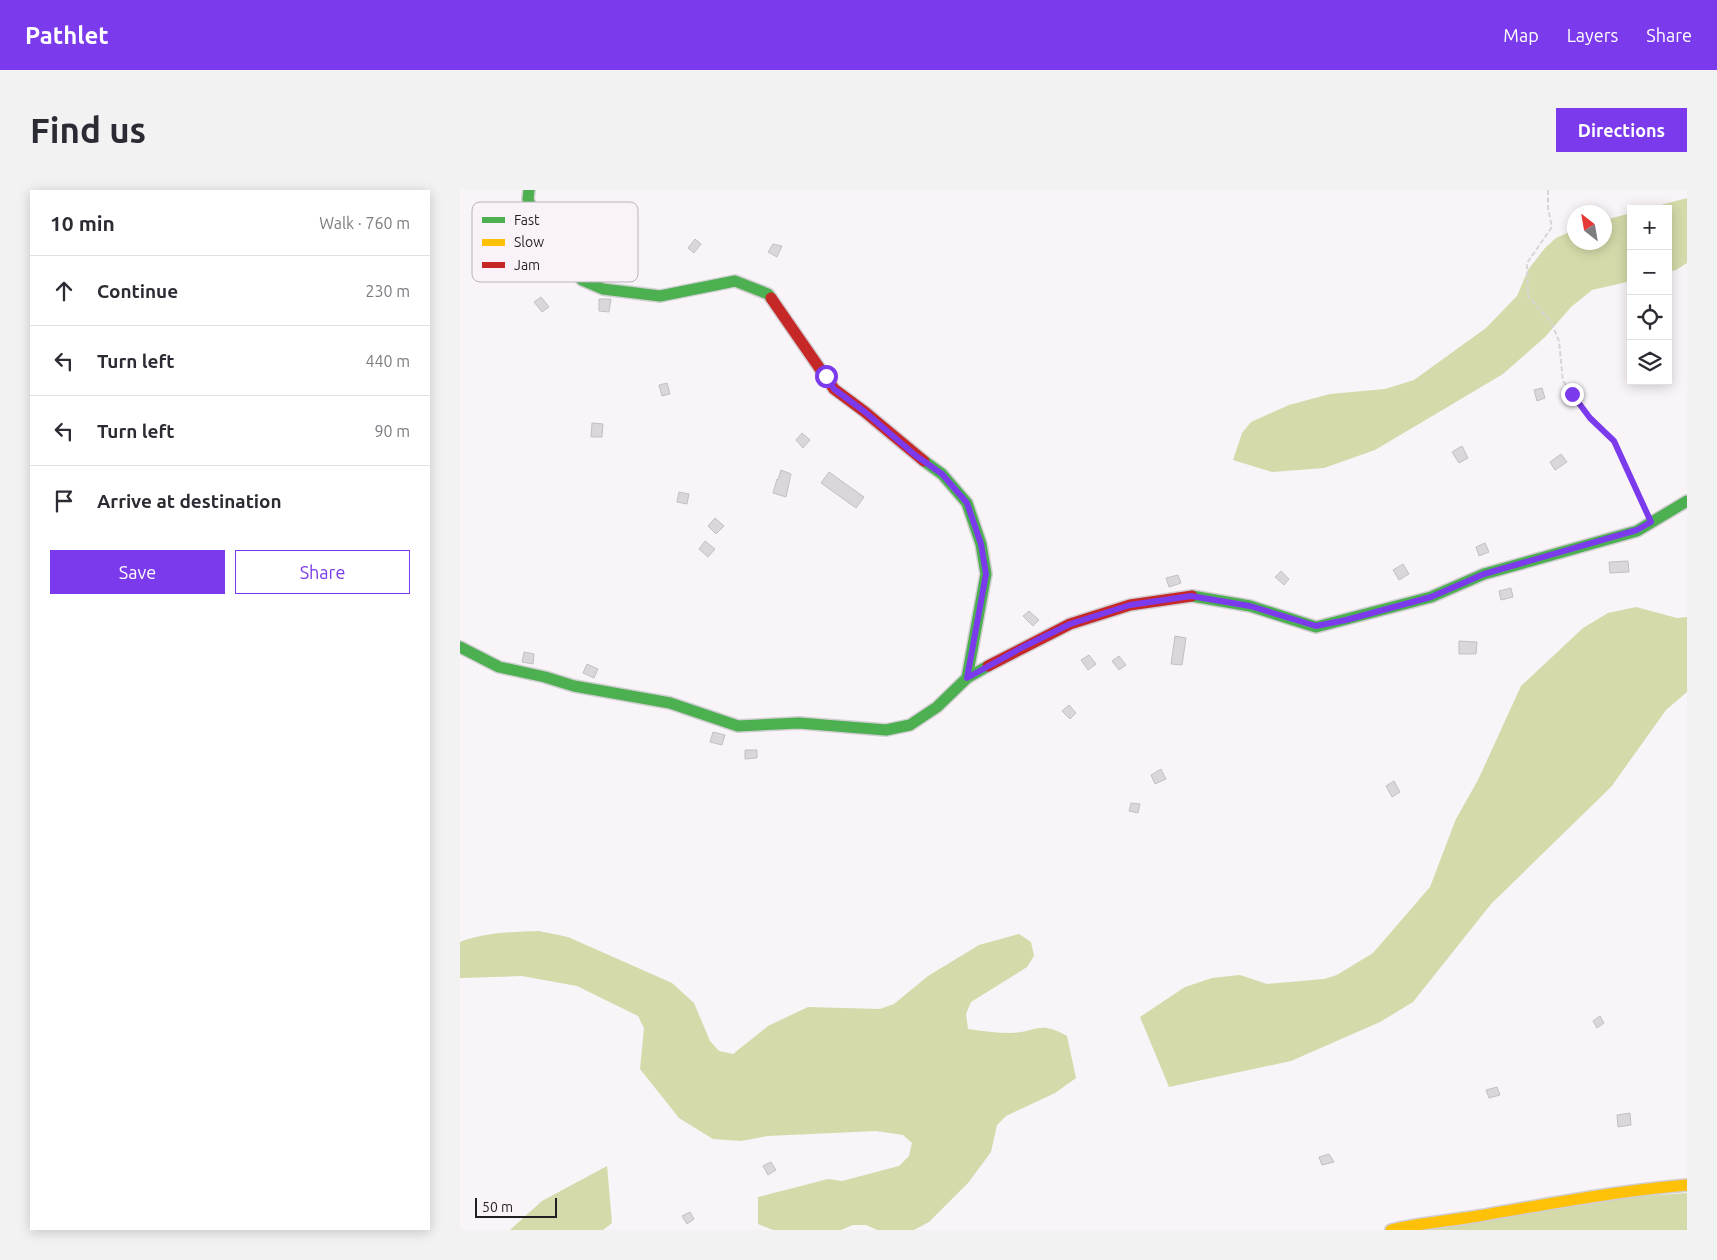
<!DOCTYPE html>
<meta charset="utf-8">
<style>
body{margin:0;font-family:Ubuntu,sans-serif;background:#f2f2f3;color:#2b2b33}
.controls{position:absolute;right:15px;top:15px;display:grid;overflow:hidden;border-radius:0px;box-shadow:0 2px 12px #0003}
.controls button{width:45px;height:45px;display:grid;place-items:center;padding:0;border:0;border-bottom:1px solid #e1e1e2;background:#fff;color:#2b2b33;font:25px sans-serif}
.compass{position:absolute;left:1107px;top:15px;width:45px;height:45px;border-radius:50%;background:#fff;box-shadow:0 2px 12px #0003;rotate:329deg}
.scale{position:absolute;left:15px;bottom:12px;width:82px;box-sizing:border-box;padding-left:5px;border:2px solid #221f22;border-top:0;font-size:14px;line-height:18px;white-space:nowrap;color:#221f22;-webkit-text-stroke:4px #f9f3f9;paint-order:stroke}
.stop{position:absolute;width:15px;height:15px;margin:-11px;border:4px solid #7c3aed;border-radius:50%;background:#fff}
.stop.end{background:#7c3aed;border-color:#fff;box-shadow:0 1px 5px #0008}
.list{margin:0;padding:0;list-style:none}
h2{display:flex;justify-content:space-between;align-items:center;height:65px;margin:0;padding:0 20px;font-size:21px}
h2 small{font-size:16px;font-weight:400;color:#7c7c81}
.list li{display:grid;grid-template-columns:32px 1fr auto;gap:15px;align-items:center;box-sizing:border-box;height:70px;padding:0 20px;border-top:1px solid #e1e1e2}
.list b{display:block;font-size:19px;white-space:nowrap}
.list em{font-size:16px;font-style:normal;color:#7c7c81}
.actions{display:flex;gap:10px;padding:15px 20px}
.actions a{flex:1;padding:11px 0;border:1px solid #7c3aed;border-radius:0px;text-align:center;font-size:18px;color:#7c3aed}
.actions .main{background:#7c3aed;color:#fff}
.icon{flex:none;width:28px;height:28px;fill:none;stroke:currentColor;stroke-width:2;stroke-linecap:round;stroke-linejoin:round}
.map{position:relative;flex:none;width:1227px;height:1040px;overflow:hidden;border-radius:0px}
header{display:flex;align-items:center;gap:30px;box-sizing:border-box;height:70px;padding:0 25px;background:#7c3aed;color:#fff}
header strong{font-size:24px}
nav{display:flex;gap:28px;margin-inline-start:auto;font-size:18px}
.intro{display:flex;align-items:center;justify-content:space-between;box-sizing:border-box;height:120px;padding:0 30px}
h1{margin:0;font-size:35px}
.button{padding:12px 22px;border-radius:0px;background:#7c3aed;color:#fff;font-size:18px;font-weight:700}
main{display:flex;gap:30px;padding:0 30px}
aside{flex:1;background:#fff;border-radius:0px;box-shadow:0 2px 12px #0003}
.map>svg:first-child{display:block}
.forest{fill:#d4daa9}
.building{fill:#dad6d9;stroke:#c3c0c2}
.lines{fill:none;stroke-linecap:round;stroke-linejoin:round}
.fast-casing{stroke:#d1cfd2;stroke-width:14}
.slow-casing{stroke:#d1cfd2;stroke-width:14}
.jam-casing{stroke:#d1cfd2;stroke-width:14}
.path{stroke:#d7d6d7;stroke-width:2;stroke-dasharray:5 2.5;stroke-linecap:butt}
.fast{stroke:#4caf50;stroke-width:11}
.slow{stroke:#ffc107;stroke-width:11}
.jam{stroke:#c62828;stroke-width:11}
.route{stroke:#7c3aed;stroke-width:6}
.key{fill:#f9f3f9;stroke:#b8b3b8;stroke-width:1}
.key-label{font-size:14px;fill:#221f22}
</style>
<header>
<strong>Pathlet</strong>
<nav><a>Map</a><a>Layers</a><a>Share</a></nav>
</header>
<div class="intro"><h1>Find us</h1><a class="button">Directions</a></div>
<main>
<aside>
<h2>10 min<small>Walk · 760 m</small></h2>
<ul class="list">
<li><svg class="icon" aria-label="ahead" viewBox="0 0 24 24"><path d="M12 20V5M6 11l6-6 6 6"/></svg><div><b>Continue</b></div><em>230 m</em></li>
<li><svg class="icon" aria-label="left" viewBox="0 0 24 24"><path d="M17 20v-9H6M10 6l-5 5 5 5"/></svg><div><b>Turn left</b></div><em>440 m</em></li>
<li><svg class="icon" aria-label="left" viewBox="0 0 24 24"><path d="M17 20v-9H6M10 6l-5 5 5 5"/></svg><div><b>Turn left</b></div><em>90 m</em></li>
<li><svg class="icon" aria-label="arrive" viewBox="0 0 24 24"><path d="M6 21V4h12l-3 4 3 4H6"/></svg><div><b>Arrive at destination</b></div></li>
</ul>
<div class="actions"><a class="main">Save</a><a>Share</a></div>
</aside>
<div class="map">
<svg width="1227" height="1040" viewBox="0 0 1227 1040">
<rect width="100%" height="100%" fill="#f8f4f8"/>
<g class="forest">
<path d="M1227 8V73L1216 80 1208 82V19H1186Z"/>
<path d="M1171 23V91L1132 100 1111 117 1085 147 1043 184 915 260 864 278 812 282 773 270 782 243 791 232 829 215 870 204 925 199 954 190 1026 138 1057 106 1068 80 1085 58 1096 48 1114 40V52H1144L1145 30Z"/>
<path d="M1176 417 1217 428 1227 427V502L1206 520 1151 597 1031 714 953 812 920 832 831 871 709 897 680 827 725 797 752 788 780 785 807 794 864 789 877 785 913 763 970 697 996 629 1018 590 1061 496 1123 438 1148 423Z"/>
<path d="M79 741 108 747 212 793 234 813 250 851 259 861 273 864 308 836 348 817 420 819 434 814 468 786 519 755 559 744 571 752 574 766 567 777 511 812 506 824 508 839C522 841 537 843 551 843 578 842 579 830 607 846L616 888 595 903 546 926 537 935 531 962 508 993 469 1032 454 1040H417L406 1035H393L381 1040H313L298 1034V1007L368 989 382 991 439 976 449 966 452 953 443 945 416 941 308 946 281 951 253 949 219 928 180 879 184 838 178 826 117 796 62 786 0 788V752C25 742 53 742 79 741Z"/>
<path d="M147 976 152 1033 143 1040H50L82 1011Z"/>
<path d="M1227 1003V1040H954L1076 1013Z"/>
</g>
<g class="building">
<path d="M235 49 241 54 234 63 228 58Z"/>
<path d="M313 54 322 56 317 67 308 62Z"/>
<path d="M81 107 89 117 82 122 74 112Z"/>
<path d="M139 109H151L149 122 139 121Z"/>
<path d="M207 193 210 204 202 206 199 195Z"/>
<path d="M1082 198 1085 208 1077 211 1074 200Z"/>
<path d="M132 233 143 234 142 247H131Z"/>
<path d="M342 243 350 250 343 258 336 250Z"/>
<path d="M1002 256 1008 268 999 273 992 262Z"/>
<path d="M1101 264 1107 272 1095 280 1090 272Z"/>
<path d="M321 280 331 284 326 307 313 303 317 289 318 290Z"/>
<path d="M369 282 404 307 396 318 361 293Z"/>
<path d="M219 302 229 304 227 314 217 312Z"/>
<path d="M255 328 264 336 256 344 248 336Z"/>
<path d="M245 351 255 359 248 367 239 359Z"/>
<path d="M1025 353 1029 362 1019 366 1016 357Z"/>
<path d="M1168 371 1169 382 1150 383 1149 372Z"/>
<path d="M943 374 949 384 939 390 933 380Z"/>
<path d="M821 381 829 389 824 395 815 387Z"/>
<path d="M718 385 721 393 709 397 706 388Z"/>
<path d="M1051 398 1053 407 1041 410 1039 401Z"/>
<path d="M569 421 579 430 573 436 563 426Z"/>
<path d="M715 446 726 448 722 475 711 474Z"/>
<path d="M999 451 1017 452 1016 464H999Z"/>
<path d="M64 462 74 464 73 474 62 472Z"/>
<path d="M629 465 636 474 628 480 621 470Z"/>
<path d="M659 466 666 475 659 480 652 471Z"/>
<path d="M127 474 138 479 134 488 123 483Z"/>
<path d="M609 515 616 523 610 529 602 521Z"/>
<path d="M253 542 265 545 262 555 250 552Z"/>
<path d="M285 560H297V568L285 569Z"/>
<path d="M701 579 706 589 695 594 691 585Z"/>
<path d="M934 591 940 602 932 607 926 596Z"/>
<path d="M671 613 680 614 678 623 669 621Z"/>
<path d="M1140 826 1144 833 1137 838 1133 831Z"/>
<path d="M1037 897 1040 905 1029 908 1026 900Z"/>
<path d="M1170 923 1171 935 1158 937 1157 925Z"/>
<path d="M869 964 874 972 862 975 859 967Z"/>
<path d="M311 972 316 980 308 985 303 976Z"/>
<path d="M230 1022 234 1029 227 1034 222 1026Z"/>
</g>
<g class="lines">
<defs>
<g id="fast">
<path d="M69 0 68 9 75 29 122 90 143 99 200 106 275 91 308 104 311 108"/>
<path d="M464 271 482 284 507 313 521 354 526 384 507 488"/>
<path d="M732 406 790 416 856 437 971 407 1024 384 1177 341 1227 311"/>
<path d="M0 457 39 477 85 487 114 496 210 513 278 536 339 533 426 540 450 535 477 517 507 488 528 476"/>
</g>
<path id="slow" d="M931 1040C960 1033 989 1031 1018 1026 1088 1014 1157 1001 1227 995"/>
<g id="jam">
<path d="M311 108 374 199 405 222 464 271"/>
<path d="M528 476 610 434 670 415 732 406"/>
</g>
</defs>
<use href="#fast" class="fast-casing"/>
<use href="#slow" class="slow-casing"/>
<use href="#jam" class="jam-casing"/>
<path class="path" d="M1088 0V18L1092 37 1067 73 1068 106 1091 132 1099 151 1103 191 1130 228 1153 251 1186 322"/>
<use href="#fast" class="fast"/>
<use href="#slow" class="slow"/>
<use href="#jam" class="jam"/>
</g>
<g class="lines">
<path class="route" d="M366 186 374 199 405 222 455 265 482 284 507 313 521 354 526 384 507 488 563 457 610 434 670 415 731 406 790 416 856 436 886 430 971 407 1024 384 1177 340 1191 332 1154 251 1130 228 1112 204"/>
</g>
<rect x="12" y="12" width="166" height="80" rx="8" class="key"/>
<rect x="22" y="27" width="23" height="6" fill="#4caf50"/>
<rect x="22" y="49" width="23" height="7" fill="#ffc107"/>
<rect x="22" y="72" width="23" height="6" fill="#c62828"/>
<g class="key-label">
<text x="54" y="35">Fast</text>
<text x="54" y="57">Slow</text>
<text x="54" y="80">Jam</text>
</g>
</svg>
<div class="controls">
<button>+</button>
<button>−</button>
<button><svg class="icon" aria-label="locate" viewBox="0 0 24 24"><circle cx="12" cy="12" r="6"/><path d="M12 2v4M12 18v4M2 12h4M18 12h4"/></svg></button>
<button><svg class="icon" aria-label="layers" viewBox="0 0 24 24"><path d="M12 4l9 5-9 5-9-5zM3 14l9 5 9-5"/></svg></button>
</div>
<svg class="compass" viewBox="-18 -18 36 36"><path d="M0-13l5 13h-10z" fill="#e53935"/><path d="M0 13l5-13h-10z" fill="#7c7c81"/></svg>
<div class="scale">50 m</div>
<div class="stop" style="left:366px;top:186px"></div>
<div class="stop end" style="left:1112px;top:204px"></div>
</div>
</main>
